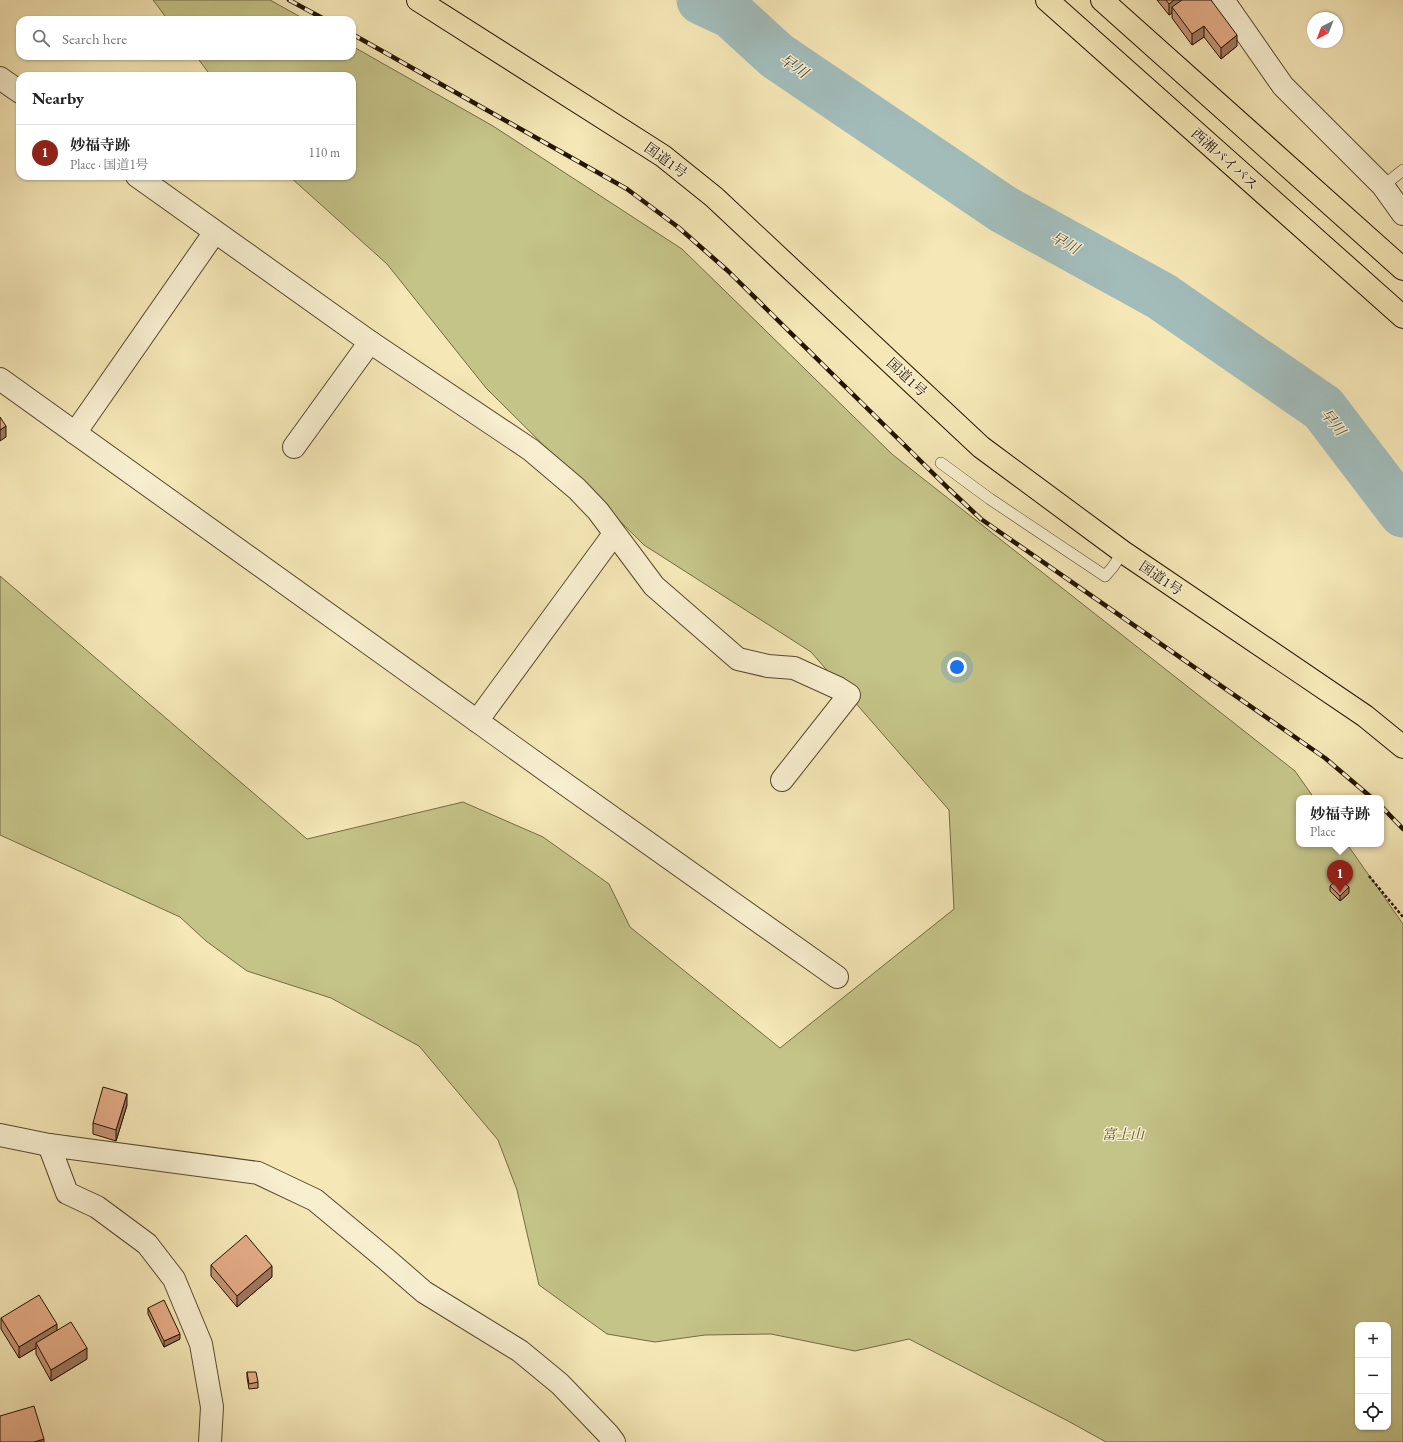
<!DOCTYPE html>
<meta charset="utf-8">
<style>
body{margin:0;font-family:"EB Garamond","Noto Serif JP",serif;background:#f2f2f2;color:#202124}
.controls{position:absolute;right:12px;bottom:12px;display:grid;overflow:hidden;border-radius:8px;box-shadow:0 1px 3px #0004}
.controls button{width:36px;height:36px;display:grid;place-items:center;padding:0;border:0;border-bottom:1px solid #e0e0e0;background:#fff;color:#202124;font:20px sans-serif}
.compass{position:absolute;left:1307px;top:12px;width:36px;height:36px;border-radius:50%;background:#fff;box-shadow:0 1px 3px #0004;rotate:222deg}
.you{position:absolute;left:957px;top:667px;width:14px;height:14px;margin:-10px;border:3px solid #fff;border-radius:50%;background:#1a73e8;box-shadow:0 0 0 6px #1a73e833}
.badge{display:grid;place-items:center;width:26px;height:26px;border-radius:50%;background:#8f2418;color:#fff;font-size:13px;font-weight:700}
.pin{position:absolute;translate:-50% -33px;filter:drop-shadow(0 1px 2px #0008)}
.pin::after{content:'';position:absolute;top:21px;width:14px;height:12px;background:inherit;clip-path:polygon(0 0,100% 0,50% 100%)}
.popup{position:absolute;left:1296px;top:795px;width:88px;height:52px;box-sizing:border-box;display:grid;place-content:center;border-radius:8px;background:#fff;filter:drop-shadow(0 1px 3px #0005);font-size:13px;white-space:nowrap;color:#757577}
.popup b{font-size:15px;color:#202124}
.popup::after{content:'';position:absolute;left:50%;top:100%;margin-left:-8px;border:8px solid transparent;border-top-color:#fff}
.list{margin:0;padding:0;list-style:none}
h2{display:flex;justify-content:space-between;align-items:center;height:52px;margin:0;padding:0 16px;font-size:17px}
h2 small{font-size:13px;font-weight:400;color:#757577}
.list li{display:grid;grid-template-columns:26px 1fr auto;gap:12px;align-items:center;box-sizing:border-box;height:56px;padding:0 16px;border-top:1px solid #e0e0e0}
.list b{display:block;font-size:15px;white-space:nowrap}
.list p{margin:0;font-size:13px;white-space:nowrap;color:#757577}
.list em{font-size:13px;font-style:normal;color:#757577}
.icon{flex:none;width:22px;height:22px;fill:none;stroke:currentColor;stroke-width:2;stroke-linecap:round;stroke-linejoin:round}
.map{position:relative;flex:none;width:1403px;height:1442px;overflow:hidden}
.search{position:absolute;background:#fff;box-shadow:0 1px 3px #0004;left:16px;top:16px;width:340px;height:44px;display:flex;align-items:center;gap:10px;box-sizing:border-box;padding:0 14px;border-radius:12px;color:#757577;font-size:15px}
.panel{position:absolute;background:#fff;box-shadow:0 1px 3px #0004;left:16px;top:72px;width:340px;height:108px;border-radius:12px}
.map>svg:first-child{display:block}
.green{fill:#c4c388;stroke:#746b44;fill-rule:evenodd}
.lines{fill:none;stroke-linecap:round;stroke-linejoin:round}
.river{stroke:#a2bcba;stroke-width:49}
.service-casing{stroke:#58482e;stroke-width:12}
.minor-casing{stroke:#58482e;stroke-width:24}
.trunk-casing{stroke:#231300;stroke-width:24}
.motorway-casing{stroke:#231300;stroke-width:24}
.path{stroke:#231300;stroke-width:2.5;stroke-dasharray:3 2;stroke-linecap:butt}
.service{stroke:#f8efd0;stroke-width:11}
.minor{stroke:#f8efd0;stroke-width:22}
.trunk{stroke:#f5e7b6;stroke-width:22}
.motorway{stroke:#f5e7b6;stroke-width:22}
.rail-casing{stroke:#231300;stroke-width:4.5}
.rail{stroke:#f8efd0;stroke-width:3;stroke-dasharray:9;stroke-linecap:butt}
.wall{fill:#c49474;stroke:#231300}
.shaded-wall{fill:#a0785e;stroke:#231300}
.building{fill:#e4ac87;stroke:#231300}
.labels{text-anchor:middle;stroke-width:3;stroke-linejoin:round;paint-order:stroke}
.street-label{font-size:14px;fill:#231300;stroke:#f8efd0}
.park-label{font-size:14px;font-style:italic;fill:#5b5130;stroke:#f8efd0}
.water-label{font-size:15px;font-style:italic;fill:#4f4e41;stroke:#f8efd0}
</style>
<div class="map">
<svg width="1403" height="1442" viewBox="0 0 1403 1442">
<rect width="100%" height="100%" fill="#f5e7b6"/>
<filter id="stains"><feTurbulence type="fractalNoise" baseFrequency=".005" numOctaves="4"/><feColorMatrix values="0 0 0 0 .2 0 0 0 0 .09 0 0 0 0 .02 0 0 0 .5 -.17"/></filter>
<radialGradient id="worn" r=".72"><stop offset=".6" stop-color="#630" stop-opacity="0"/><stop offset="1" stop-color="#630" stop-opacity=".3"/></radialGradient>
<g class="green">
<path d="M153 0H270L306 20H168Z"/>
<path d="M352 46 493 126 682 249 893 455 1295 771 1314 798H1299V844H1347L1403 924V1442H1106L1068 1421 909 1339 855 1351 771 1334 705 1335 655 1342 607 1334 539 1285 517 1190 498 1140 419 1046 331 998 247 971 206 941 180 917 0 835V576L307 839 463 802 543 837 609 884 630 927 780 1048 954 909 949 810 811 652 644 545 486 388 387 264 289 176H352V76H211L196 56H352ZM1358 1325H1388V1427H1358Z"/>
</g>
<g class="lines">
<path class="river" d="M701 0 731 14 777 56 1003 209 1161 296 1323 408 1403 513"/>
<defs>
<g id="service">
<path d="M1383 186 1403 170"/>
<path d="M941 463 990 499 1105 576 1112 568 1123 552"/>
</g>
<g id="minor">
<path d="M1223 0 1283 86 1383 186 1403 214"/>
<path d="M0 78 20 92"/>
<path d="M137 176 370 342 531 450 577 489 598 511 654 586 738 659 768 666 794 668 838 688 849 695 782 780"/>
<path d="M0 379 558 779 837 977"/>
<path d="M75 433 215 232"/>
<path d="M294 447 370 342"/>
<path d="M477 721 614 534"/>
<path d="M0 1135 49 1145 258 1173 315 1200 386 1259 424 1292 520 1351 560 1384 608 1434 614 1442"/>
<path d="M49 1145 67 1193 97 1207 147 1244 174 1279 201 1344 212 1407 210 1442"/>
</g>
<path id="trunk" d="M418 0 663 156 714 197 981 447 1123 552 1365 716 1403 747"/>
<g id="motorway">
<path d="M1047 0 1403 317"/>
<path d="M1102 0 1403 269"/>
</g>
</defs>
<use href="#service" class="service-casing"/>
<use href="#minor" class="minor-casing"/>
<use href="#trunk" class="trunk-casing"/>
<use href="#motorway" class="motorway-casing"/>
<path class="path" d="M1369 876 1403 917"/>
<use href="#service" class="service"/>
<use href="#minor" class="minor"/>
<use href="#trunk" class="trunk"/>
<use href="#motorway" class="motorway"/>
<defs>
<g id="rail">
<path d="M289 0 326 20"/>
<path d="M352 34 627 189 678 227 728 271 949 489 981 519 1325 758 1372 798"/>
<path d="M1381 806 1403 829"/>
</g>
</defs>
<use href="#rail" class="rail-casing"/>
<use href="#rail" class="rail"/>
</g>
<g class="wall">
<path d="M1157 0H1211L1237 46 1221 59 1204 37 1192 45 1172 18V13L1169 15Z"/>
<path d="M1330 886 1349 893 1340 901 1330 891Z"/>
<path d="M127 1105 116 1141 93 1134V1123Z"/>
<path d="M211 1265 272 1277 237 1307 211 1276Z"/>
<path d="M148 1308 180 1339 164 1347 148 1314Z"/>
<path d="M1 1318 57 1330 87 1359 51 1381 36 1354V1348L19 1358 1 1329Z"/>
<path d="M247 1372 258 1382V1388L249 1389 247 1377Z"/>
</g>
<g class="shaded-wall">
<path d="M1174 0H1188L1172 7V13L1169 15V4Z"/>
<path d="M1204 26V37L1192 45V34Z"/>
<path d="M1237 35V46L1221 59V48Z"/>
<path d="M6 426V437L0 441V430Z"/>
<path d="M1349 887V893L1340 901V896Z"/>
<path d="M127 1094V1105L116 1141V1130Z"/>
<path d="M272 1266V1277L237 1307V1296Z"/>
<path d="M57 1324V1335L36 1343V1348L19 1358V1347Z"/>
<path d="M180 1334V1339L164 1347V1341Z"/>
<path d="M87 1348V1359L51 1381V1370Z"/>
<path d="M44 1439V1442H34Z"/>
</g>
<g class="building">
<path d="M1166 0H1174L1169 4Z"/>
<path d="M1182 0H1211L1237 35 1221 48 1204 26 1192 34 1172 7Z"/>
<path d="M0 417 6 426 0 430Z"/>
<path d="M1339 878 1349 887 1340 896 1330 886Z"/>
<path d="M103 1087 127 1094 116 1130 93 1123Z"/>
<path d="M246 1235 272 1266 237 1296 211 1265Z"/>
<path d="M39 1295 57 1324 19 1347 1 1318Z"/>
<path d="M164 1300 180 1334 164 1341 148 1308Z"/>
<path d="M71 1322 87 1348 51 1370 36 1343Z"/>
<path d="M247 1372H256L258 1382 249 1384Z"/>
<path d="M34 1406 44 1439 34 1442H0V1416Z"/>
</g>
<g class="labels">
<g class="street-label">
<text transform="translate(1225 159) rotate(42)" y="5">西湘バイパス</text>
<text transform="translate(666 160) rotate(36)" y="5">国道1号</text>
<text transform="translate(907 377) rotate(43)" y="5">国道1号</text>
<text transform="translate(1161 578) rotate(34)" y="5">国道1号</text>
</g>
<g class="park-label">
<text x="1123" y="1139">富士山</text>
</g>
<g class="water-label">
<text transform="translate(794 66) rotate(35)" y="5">早川</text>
<text transform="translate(1065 243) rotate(29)" y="5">早川</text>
<text transform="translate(1333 422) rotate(51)" y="5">早川</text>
</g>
</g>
<rect width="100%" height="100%" filter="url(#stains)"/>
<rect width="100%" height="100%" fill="url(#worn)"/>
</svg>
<div class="controls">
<button>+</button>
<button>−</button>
<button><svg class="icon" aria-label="locate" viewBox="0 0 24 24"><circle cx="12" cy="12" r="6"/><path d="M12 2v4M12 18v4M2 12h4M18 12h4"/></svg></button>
</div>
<svg class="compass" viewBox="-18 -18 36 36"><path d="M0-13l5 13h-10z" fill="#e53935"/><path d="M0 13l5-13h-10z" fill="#757577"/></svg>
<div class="you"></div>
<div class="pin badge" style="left:1340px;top:893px">1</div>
<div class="popup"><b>妙福寺跡</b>Place</div>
<div class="search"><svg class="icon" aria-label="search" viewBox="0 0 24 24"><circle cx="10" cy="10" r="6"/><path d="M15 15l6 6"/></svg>Search here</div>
<section class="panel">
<h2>Nearby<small></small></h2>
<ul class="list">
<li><span class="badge">1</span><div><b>妙福寺跡</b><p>Place · 国道1号</p></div><em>110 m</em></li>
</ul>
</section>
</div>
